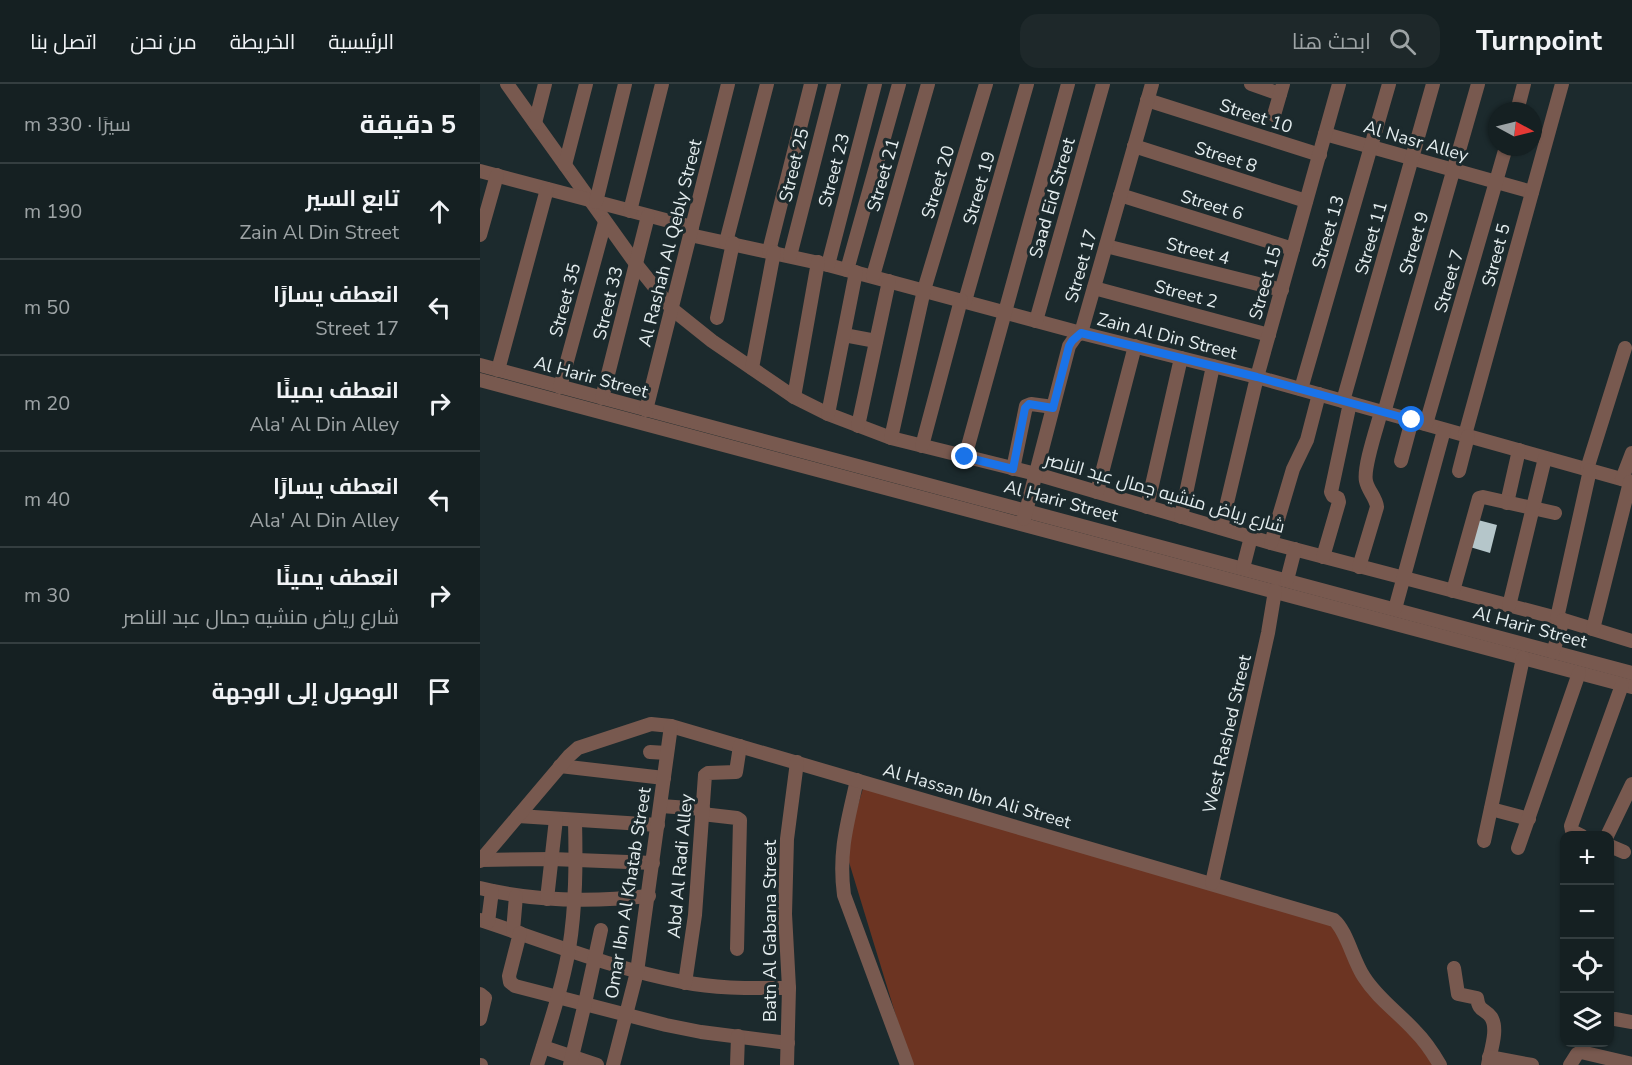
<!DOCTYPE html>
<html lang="ar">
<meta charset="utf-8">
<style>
body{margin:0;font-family:"Nunito Sans",Cairo,sans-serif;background:#1e282a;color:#f1f3f6;direction:rtl}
.controls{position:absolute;right:18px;bottom:18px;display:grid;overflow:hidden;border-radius:12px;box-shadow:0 2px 4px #0004}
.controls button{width:54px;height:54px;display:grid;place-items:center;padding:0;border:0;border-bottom:2px solid #343e40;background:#152022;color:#f1f3f6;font:30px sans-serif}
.compass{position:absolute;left:1008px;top:18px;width:54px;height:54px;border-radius:50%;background:#152022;box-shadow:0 2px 4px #0004;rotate:97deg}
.stop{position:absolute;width:18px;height:18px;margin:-14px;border:4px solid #1a73e8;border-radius:50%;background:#fff}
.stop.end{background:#1a73e8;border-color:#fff;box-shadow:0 2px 6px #0008}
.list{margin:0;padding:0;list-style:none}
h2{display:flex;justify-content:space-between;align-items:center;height:78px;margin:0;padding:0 24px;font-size:26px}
h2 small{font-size:20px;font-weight:400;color:#9da3a5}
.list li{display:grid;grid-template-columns:39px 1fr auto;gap:18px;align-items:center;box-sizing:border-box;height:96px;padding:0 24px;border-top:2px solid #343e40}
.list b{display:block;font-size:22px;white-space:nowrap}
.list p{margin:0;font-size:20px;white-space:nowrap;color:#9da3a5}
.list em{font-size:20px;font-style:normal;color:#9da3a5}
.icon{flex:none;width:33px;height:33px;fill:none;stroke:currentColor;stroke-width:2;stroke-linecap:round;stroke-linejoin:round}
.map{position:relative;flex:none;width:1152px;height:981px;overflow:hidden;direction:ltr}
header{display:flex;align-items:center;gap:36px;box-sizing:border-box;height:84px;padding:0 30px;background:#152022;border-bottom:2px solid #343e40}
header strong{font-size:28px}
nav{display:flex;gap:33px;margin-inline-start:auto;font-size:21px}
.search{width:420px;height:54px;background:#1e282a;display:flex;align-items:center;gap:15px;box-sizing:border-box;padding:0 21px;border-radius:18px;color:#9da3a5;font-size:22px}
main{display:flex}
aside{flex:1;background:#152022}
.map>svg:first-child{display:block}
.green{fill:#6c3422}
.building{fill:#b5c6ca}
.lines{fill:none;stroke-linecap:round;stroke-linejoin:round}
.minor{stroke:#78594f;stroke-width:14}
.route{stroke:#1a73e8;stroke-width:8}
.labels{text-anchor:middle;stroke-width:6;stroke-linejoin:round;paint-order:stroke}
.street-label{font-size:18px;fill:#e4edef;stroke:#1c2a2d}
</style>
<header>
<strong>Turnpoint</strong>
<div class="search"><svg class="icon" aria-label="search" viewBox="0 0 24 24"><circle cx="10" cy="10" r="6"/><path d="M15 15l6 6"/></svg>ابحث هنا</div>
<nav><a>الرئيسية</a><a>الخريطة</a><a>من نحن</a><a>اتصل بنا</a></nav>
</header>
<main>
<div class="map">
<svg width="1152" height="981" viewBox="0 0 1152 981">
<rect width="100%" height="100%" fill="#1c2a2d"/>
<path class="green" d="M384 701 862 843 879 886 967 981H431L365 765Z"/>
<path class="building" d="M998 436 1017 441 1010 469 990 463Z"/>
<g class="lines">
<g class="minor">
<path d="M27 0 156 180 192 225 232 257 314 313 348 330 411 354 556 390 791 459 1077 534 1152 557"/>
<path d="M771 0 800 10"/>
<path d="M667 16 840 71"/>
<path d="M1037 27 1044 0"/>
<path d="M794 31 803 0"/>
<path d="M55 39 65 0"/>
<path d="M845 50 1052 108"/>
<path d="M654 62 826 117"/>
<path d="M85 81 106 0"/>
<path d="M0 87 212 143"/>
<path d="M640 111 813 165"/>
<path d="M116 118 145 0"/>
<path d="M150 127 182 0"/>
<path d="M0 151 17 91"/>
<path d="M210 151 348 181 601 249 777 293 1152 398"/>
<path d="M246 158 287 0"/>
<path d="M626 162 802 206"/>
<path d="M289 167 331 0"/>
<path d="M310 172 354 0"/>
<path d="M348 181 395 0"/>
<path d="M367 186 419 0"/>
<path d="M393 192 448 0"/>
<path d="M614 204 789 251"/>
<path d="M485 217 547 0"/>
<path d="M237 234 253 159"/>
<path d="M556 237 623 0"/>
<path d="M364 251 396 257"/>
<path d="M0 281 1152 589"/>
<path d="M272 284 294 168"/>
<path d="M18 286 67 105"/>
<path d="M0 296 1152 603"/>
<path d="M80 303 125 138"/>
<path d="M821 305 909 0"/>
<path d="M314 313 338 178"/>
<path d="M122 314 168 132"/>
<path d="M863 317 953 0"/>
<path d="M166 326 248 0"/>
<path d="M904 329 998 0"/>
<path d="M348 330 376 188"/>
<path d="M946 340 1026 63"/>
<path d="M378 342 409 197"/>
<path d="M985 351 1082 0"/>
<path d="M411 354 444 206 506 0"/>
<path d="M442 362 481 216"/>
<path d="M485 373 588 0"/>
<path d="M921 377 932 336"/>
<path d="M533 385 546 322 551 320 573 323"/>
<path d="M1107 385 1145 264"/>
<path d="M979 387 988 352"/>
<path d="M1142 395 1152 369"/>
<path d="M617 408 655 262"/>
<path d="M1027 419 1039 366"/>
<path d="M667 423 701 274"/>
<path d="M701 433 733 282"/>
<path d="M544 435 589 262 596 252 601 249 672 0"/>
<path d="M741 444 777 293 859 0"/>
<path d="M791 459 813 385 827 356 839 310"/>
<path d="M843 473 859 418 858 414 853 412 851 408 870 319"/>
<path d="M879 483 897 423C896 413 888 407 886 397 883 384 897 343 901 328"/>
<path d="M763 484 771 453"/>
<path d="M807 496 815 465"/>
<path d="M973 507 999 414 1003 413 1075 429"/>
<path d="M1029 522 1065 374"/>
<path d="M915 525 964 346"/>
<path d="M1077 534 1110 386"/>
<path d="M1113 545 1150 398"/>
<path d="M1073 568 1083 536"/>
<path d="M170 668 187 669"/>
<path d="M80 682 184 694"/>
<path d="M377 696C368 737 358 767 364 811L427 981"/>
<path d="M181 722 223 725"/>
<path d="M1011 725 1049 735"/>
<path d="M222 730 257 734 260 736 257 865"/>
<path d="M38 732 178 741"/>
<path d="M1102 752 1092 747 1091 742 1142 601"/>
<path d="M1127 752 1152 700"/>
<path d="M1004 757 1043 574"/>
<path d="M1130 762 1144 768"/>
<path d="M1038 764 1099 589"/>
<path d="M1 776 72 775 173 779"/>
<path d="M0 777 89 672 98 664 171 640 191 642 854 836C867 847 873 877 884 893 898 915 918 928 935 947 945 957 953 969 960 981"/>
<path d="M732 799 788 549 795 507"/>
<path d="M0 804C56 818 112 818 169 812"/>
<path d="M67 815 76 735"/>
<path d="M0 836C67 858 134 885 203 898 238 905 274 904 309 904"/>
<path d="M8 838 12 807"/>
<path d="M33 847 36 812"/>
<path d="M40 849 29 892 30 898 35 902 186 941 221 948 308 959"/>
<path d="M974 884 978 910 997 914C999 928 1004 924 1011 933 1019 945 1010 968 1008 981"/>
<path d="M205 899 215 831 225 691 228 689 256 688 260 662"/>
<path d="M0 910 5 914 0 935"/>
<path d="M1135 935 1152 938"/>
<path d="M63 963 117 981"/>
<path d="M1009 973 1052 981"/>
<path d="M0 981H1"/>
<path d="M57 981C69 943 82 904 89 865 96 822 96 779 95 736"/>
<path d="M90 981 105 919 121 846"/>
<path d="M133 981 157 888 191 642"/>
<path d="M257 981 258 952"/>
<path d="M307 981 309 904 305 830 307 755 317 678"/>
<path d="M1090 981 1097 970 1101 968 1152 980"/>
</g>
</g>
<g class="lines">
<path class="route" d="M485 373 533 385 545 324 549 320 573 324 589 262 592 257 601 249 777 293 932 336"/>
</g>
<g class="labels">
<g class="street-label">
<text transform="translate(776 32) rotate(18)" y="6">Street 10</text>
<text transform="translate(936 57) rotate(16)" y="6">Al Nasr Alley</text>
<text transform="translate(746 73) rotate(18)" y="6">Street 8</text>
<text transform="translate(314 81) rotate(-76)" y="6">Street 25</text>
<text transform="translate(354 86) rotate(-75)" y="6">Street 23</text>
<text transform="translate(403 91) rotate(-74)" y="6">Street 21</text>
<text transform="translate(458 98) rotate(-73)" y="6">Street 20</text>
<text transform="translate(499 104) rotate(-74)" y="6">Street 19</text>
<text transform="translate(572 114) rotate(-74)" y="6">Saad Eid Street</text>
<text transform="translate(732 121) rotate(17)" y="6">Street 6</text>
<text transform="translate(848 148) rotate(-74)" y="6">Street 13</text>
<text transform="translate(891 154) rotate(-74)" y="6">Street 11</text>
<text transform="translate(190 159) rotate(-76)" y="6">Al Rashah Al Qebly Street</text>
<text transform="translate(934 159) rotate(-74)" y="6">Street 9</text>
<text transform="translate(718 167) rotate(14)" y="6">Street 4</text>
<text transform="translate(1016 171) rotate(-75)" y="6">Street 5</text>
<text transform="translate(601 182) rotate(-74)" y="6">Street 17</text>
<text transform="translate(969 197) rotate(-74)" y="6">Street 7</text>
<text transform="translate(785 199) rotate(-74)" y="6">Street 15</text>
<text transform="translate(706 210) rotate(15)" y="6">Street 2</text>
<text transform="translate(85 216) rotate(-75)" y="6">Street 35</text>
<text transform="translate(128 219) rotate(-76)" y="6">Street 33</text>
<text transform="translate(687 252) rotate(14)" y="6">Zain Al Din Street</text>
<text transform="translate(111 293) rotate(15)" y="6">Al Harir Street</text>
<text transform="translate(685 409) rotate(16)" y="6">شارع رياض منشيه جمال عبد الناصر</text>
<text transform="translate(581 417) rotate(15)" y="6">Al Harir Street</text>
<text transform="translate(1050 543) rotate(15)" y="6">Al Harir Street</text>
<text transform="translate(747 650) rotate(-77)" y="6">West Rashed Street</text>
<text transform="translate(497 712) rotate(16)" y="6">Al Hassan Ibn Ali Street</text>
<text transform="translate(200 782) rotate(-85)" y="6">Abd Al Radi Alley</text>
<text transform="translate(148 809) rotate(-81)" y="6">Omar Ibn Al Khatab Street</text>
<text transform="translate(290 847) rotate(-90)" y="6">Batn Al Gabana Street</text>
</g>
</g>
</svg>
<div class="controls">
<button>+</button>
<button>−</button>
<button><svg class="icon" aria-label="locate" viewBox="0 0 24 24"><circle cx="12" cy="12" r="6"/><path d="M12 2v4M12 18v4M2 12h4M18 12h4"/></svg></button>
<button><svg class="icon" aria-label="layers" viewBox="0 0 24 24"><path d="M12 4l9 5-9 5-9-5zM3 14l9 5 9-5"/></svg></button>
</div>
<svg class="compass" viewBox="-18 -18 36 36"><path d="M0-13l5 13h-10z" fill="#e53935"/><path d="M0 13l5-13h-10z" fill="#9da3a5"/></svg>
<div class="stop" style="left:932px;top:336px"></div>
<div class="stop end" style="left:485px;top:373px"></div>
</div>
<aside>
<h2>5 دقيقة<small>سيرًا · 330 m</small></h2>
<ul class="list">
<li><svg class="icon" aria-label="ahead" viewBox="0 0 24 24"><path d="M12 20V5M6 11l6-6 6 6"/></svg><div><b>تابع السير</b><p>Zain Al Din Street</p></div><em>190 m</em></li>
<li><svg class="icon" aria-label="left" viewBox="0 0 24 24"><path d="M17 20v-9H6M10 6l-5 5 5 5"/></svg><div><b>انعطف يسارًا</b><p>Street 17</p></div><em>50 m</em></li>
<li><svg class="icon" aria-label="right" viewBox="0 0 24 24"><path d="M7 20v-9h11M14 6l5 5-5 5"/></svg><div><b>انعطف يمينًا</b><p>Ala' Al Din Alley</p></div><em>20 m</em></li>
<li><svg class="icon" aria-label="left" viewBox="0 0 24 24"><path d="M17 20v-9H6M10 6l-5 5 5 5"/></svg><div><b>انعطف يسارًا</b><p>Ala' Al Din Alley</p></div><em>40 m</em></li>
<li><svg class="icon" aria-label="right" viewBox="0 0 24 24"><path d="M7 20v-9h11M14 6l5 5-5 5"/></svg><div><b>انعطف يمينًا</b><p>شارع رياض منشيه جمال عبد الناصر</p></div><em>30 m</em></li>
<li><svg class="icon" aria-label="arrive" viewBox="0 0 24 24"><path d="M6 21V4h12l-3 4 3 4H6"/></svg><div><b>الوصول إلى الوجهة</b></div></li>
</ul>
</aside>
</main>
